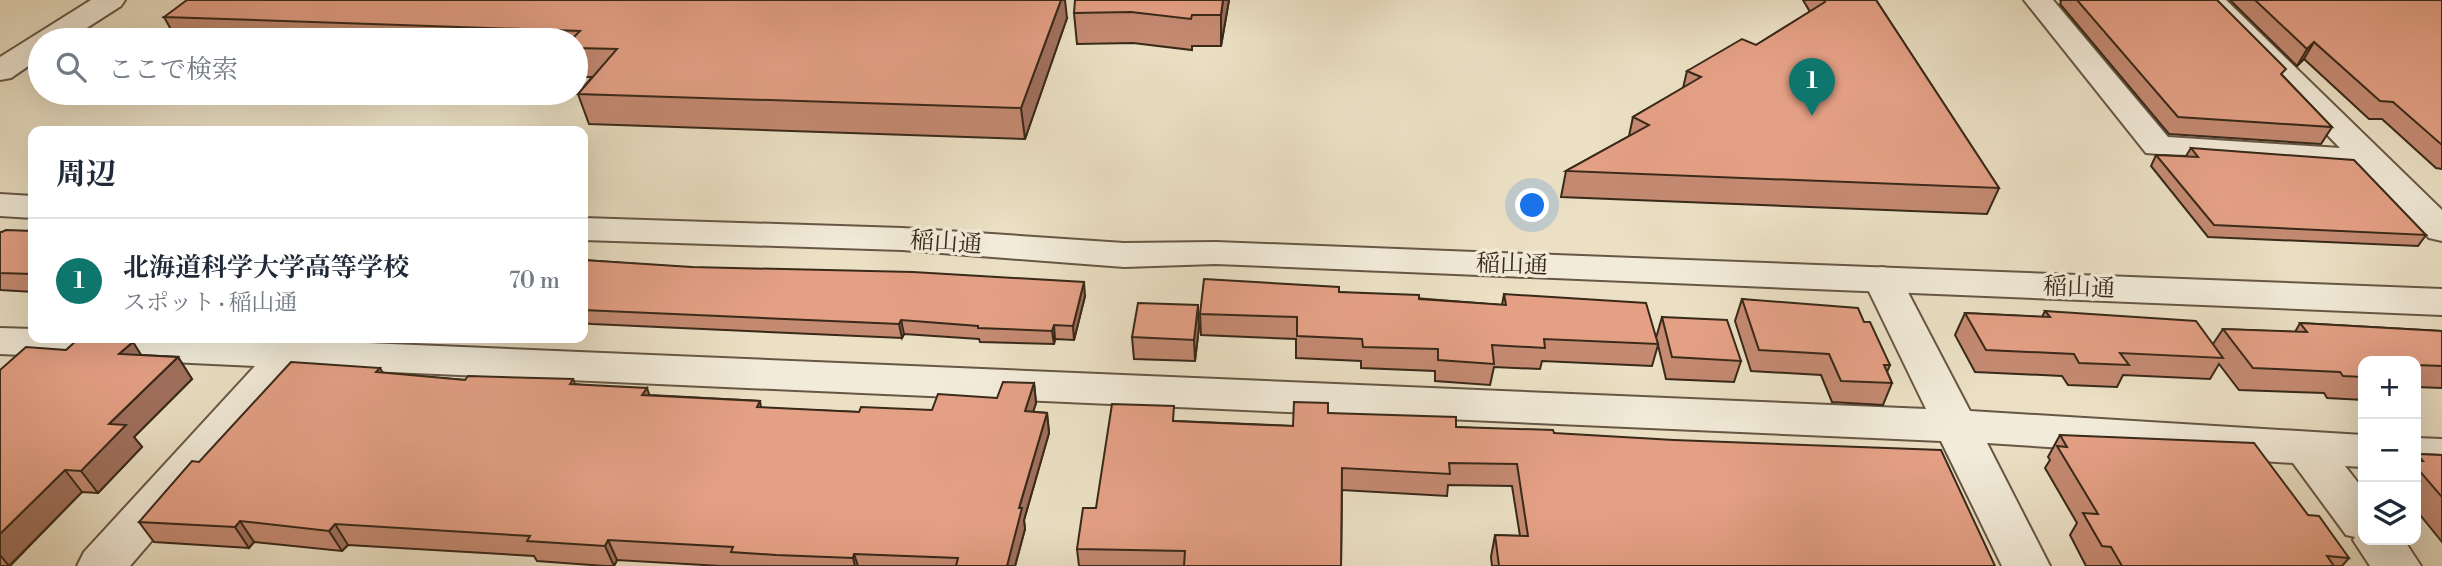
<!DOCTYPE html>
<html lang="ja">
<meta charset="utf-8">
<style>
body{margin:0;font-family:"Libre Bodoni","Noto Serif JP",serif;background:#f2f2f3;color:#1f2937}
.controls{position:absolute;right:21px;bottom:21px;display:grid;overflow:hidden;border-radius:14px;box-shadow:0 7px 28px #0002}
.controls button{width:63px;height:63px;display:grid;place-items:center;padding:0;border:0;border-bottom:2px solid #e0e1e3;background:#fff;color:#1f2937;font:35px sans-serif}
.you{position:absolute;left:1533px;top:206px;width:24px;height:24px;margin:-18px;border:5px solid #fff;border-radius:50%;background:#1a73e8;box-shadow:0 0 0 10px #1a73e833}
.badge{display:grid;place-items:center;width:46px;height:46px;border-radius:50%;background:#0f766e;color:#fff;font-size:23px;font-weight:700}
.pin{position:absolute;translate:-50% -58px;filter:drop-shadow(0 2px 4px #0008)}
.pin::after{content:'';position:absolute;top:37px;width:24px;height:21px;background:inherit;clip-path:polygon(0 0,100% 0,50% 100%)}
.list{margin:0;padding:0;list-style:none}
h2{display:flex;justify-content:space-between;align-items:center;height:91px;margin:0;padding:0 28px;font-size:30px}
h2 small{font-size:23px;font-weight:400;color:#747a83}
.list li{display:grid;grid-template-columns:46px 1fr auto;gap:21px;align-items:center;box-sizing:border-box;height:126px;padding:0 28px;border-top:2px solid #e0e1e3}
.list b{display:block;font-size:26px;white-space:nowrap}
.list p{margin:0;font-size:23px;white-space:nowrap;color:#747a83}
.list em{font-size:23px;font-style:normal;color:#747a83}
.icon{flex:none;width:38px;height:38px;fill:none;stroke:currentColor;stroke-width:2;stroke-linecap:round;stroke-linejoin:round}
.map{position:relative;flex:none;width:2442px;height:566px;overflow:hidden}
.search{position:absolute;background:#fff;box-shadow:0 7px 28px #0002;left:28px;top:28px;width:560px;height:77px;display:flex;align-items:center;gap:18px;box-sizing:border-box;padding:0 24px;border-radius:38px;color:#747a83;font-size:26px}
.panel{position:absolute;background:#fff;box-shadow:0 7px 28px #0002;left:28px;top:126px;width:560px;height:217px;border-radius:14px}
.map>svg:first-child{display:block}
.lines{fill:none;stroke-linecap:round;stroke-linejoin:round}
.minor-casing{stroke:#665744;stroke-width:4}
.tertiary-casing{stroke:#665744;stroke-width:4}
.minor{fill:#f2ebd9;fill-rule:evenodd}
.tertiary{fill:#f2ebd9;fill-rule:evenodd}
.wall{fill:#c48a72;stroke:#392919;stroke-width:2}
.shaded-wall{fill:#a0705d;stroke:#392919;stroke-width:2}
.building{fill:#e4a085;stroke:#392919;stroke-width:2}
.labels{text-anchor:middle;stroke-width:7;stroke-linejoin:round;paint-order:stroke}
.street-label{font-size:24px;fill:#392919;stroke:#f2ebd9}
</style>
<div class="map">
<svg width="2442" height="566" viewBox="0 0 2442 566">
<rect width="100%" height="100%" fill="#ebe0c4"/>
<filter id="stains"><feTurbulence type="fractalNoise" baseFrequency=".00286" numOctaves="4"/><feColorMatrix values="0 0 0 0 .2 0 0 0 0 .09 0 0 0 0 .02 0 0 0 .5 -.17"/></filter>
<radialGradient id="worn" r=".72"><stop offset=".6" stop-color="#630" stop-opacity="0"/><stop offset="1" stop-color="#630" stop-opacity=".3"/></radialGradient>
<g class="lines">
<defs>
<g id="minor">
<path d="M2024 0H2053L2168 137 2340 148 2196 0H2226L2442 210V241L2429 238 2362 170 2146 153Z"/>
<path d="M1882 267 1896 270 1901 279 1970 411 2363 435V467L2345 466 2363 489V540H2404L2421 566H2370L2353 540 2355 537 2346 535 2293 463 1987 443 2050 566H2002L1941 441 300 368 130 566H77L84 552 255 366 0 354V328L33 329V338H318L320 341 1926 409 1863 279 1868 270Z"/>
<path d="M2416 438 2442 439V471L2416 470Z"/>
</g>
<g id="tertiary">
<path d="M91 0H125L121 6 68 40H40V58L11 78 0 80V57Z"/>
<path d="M0 194 33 196V218L0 216Z"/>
<path d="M583 218 902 228 1124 243 1216 242 2442 289V315L1216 264 1124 267 902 250 583 240Z"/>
</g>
</defs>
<use href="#minor" class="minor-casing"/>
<use href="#tertiary" class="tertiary-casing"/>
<use href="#minor" class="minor"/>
<use href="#tertiary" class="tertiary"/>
</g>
<g class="wall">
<path d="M1229 0 1221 46H1192V50L1133 43 1077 44 1074 13Z"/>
<path d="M1803 0H1876L1999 188 1987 214 1561 197 1566 171 1629 136 1633 117 1683 88 1687 71 1756 45 1810 12Z"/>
<path d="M2060 0H2217L2283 76 2332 127 2321 144 2169 134 2060 4 2061 2Z"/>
<path d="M2230 0H2442V169L2436 168 2382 119H2369L2304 59 2297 66Z"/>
<path d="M164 17 1067 18 1025 139 589 124 578 94 592 77H576V40H177Z"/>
<path d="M2191 148 2426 235 2418 246 2208 237 2151 166 2156 155 2186 156Z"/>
<path d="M33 231V292L0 290V232Z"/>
<path d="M583 260 1085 296 1074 340 1055 339 1054 344 980 342 979 339 904 334 902 338 592 324 583 323Z"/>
<path d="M1339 292 1502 305 1504 294 1656 338 1662 317 1741 361 1734 382 1666 379 1658 345 1652 366 1542 361 1540 369 1494 367 1490 385 1435 381V371L1361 368V361L1296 358V339L1201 335 1200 314Z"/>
<path d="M1742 299 1864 322 1890 365 1887 372 1892 383 1883 405 1832 402 1821 375 1751 371 1735 321Z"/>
<path d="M2045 311 2213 344 2223 329 2295 332 2300 323 2442 331V388L2416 387V361H2363V400L2327 398 2324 393 2239 390 2219 364 2210 379 2123 375 2117 387 2068 385 2062 376 1975 372 1955 335 1965 313 2042 317Z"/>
<path d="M1199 327 1195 361 1134 359 1132 337Z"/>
<path d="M141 355 178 357 192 379 134 437 142 447 98 493 82 492 10 566H0V370Z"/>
<path d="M380 368 383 373 465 380 573 379 575 384 650 395 760 401 761 408 859 412 932 410 997 398 1034 383 1036 403 1033 412 1047 413 1049 433 1024 520 1025 529 1015 566H721L617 560 614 566H605L537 561 534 556 348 545 342 551 254 542 249 548 154 542 139 522Z"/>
<path d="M1328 413 1456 427 1554 433 1995 566H1492L1491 557 1495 535 1520 536 1512 486 1448 485 1447 496 1342 490 1341 566H1079L1077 549 1096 508 1175 421 1292 426Z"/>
<path d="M2060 435 2308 515 2349 558 2342 566H2086L2070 535 2077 523 2045 468 2050 460 2048 457Z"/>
<path d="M2417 454 2442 455V542L2416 510V455Z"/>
</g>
<g class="shaded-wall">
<path d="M1061 0H1065L1067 18 1025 139 1021 108Z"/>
<path d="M1223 0H1229L1221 46V15Z"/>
<path d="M2314 42 2304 59 2297 66 2307 49Z"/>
<path d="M1084 282 1085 296 1074 340 1073 326Z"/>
<path d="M1198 305 1199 327 1195 361 1194 340Z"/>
<path d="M901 320 904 334 902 338 899 324Z"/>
<path d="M1054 325 1055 339 1054 344 1052 331Z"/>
<path d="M133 342 147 364 119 354Z"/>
<path d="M178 357 192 379 134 437 142 447 98 493 81 471 109 424Z"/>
<path d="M1034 383 1036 403 1027 431 1025 411Z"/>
<path d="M647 388 654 408 642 395Z"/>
<path d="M1047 413 1049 433 1024 520 1025 529 1015 566H1007L1019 508Z"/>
<path d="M65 470 82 492 9 566 0 555V534Z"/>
<path d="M240 521 254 542 249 548 235 527Z"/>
<path d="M335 524 348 545 342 551 329 531Z"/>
<path d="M608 540 617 560 614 566 605 546Z"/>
<path d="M854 554 858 566H855L853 558Z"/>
</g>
<g class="building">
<path d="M187 0H1061L1021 108 578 94 617 49 576 48V40H571L580 31 164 17Z"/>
<path d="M1075 0H1223L1221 15H1192L1191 19 1131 12 1074 13Z"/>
<path d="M1824 0H1876L1999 188 1566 171 1649 125 1633 117 1701 77 1687 71 1742 39 1756 45 1825 2Z"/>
<path d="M2077 0H2217L2286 69 2281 74 2332 127 2178 117Z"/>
<path d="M2255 0H2442V145L2393 102 2380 101 2314 42 2307 49Z"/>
<path d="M2191 148 2354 160 2426 235 2214 225 2156 155 2198 157Z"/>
<path d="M6 230 33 231V274L0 273V232H2Z"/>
<path d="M583 260 692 267 913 272 1084 282 1073 326 1054 325 1052 331 978 328V326L901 320 899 324 583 310Z"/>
<path d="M1204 279 1339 287V292L1419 295V299L1506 305 1504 294 1646 303 1658 344 1544 339 1545 348 1492 345 1494 364 1438 360V349L1363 347 1362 339 1297 336V317L1200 314Z"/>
<path d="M1742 299 1858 308 1864 322H1870L1890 365H1884L1892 383 1841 381 1829 354 1759 350Z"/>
<path d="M1138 303 1198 305 1194 340 1132 337Z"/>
<path d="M2045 311 2196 321 2223 358 2120 353 2129 365 2079 363 2074 354 1986 350 1965 313 2050 317Z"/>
<path d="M1662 317 1727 320 1741 361 1672 357Z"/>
<path d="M2300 323 2442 331V366L2416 365V361H2363V377L2343 376 2340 372 2253 368 2223 329 2307 332Z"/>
<path d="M77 340 133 342 119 354 178 357 109 424 126 425 81 471 65 470 0 534V370L26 347 66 350Z"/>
<path d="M291 362 380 368 376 372 465 380 468 376 573 379 570 384 647 388 642 395 760 401 757 407 859 412 861 407 932 410 938 394 997 398 1003 382 1034 383 1025 411 1047 413 1019 508H1022L1007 566H956L958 558 854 554 853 558 776 555 731 552 733 547 608 540 605 546 527 541 530 536 335 524 329 531 240 521 235 527 139 522 192 461 199 462Z"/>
<path d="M1294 402 1328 403V413L1456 417V427L1553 430 1554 433 1674 440 1941 450 1995 566H1499L1495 535 1528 536 1517 464 1449 463 1450 474 1342 468 1341 566H1184L1185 551 1077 549 1083 508H1096L1112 404 1174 406 1173 421 1293 426Z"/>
<path d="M2060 435 2254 443 2308 515 2319 516 2349 558 2327 556 2334 566H2122L2111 547 2102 546 2083 513 2098 514 2057 446 2067 447Z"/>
<path d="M2417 454 2442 455V497L2416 467V461H2423Z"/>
</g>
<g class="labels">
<g class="street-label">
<text transform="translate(946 242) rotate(4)" y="8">稲山通</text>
<text transform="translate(1512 264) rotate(2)" y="8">稲山通</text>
<text transform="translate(2079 287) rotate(2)" y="8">稲山通</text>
</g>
</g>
<rect width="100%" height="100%" filter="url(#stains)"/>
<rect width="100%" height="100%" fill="url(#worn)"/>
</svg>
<div class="controls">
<button>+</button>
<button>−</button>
<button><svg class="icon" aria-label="layers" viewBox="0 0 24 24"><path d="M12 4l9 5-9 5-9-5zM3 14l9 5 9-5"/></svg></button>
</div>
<div class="you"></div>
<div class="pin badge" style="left:1812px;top:116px">1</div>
<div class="search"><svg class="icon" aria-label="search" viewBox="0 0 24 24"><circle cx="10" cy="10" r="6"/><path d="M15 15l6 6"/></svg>ここで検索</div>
<section class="panel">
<h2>周辺<small></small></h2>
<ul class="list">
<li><span class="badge">1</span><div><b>北海道科学大学高等学校</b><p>スポット · 稲山通</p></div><em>70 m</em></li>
</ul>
</section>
</div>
